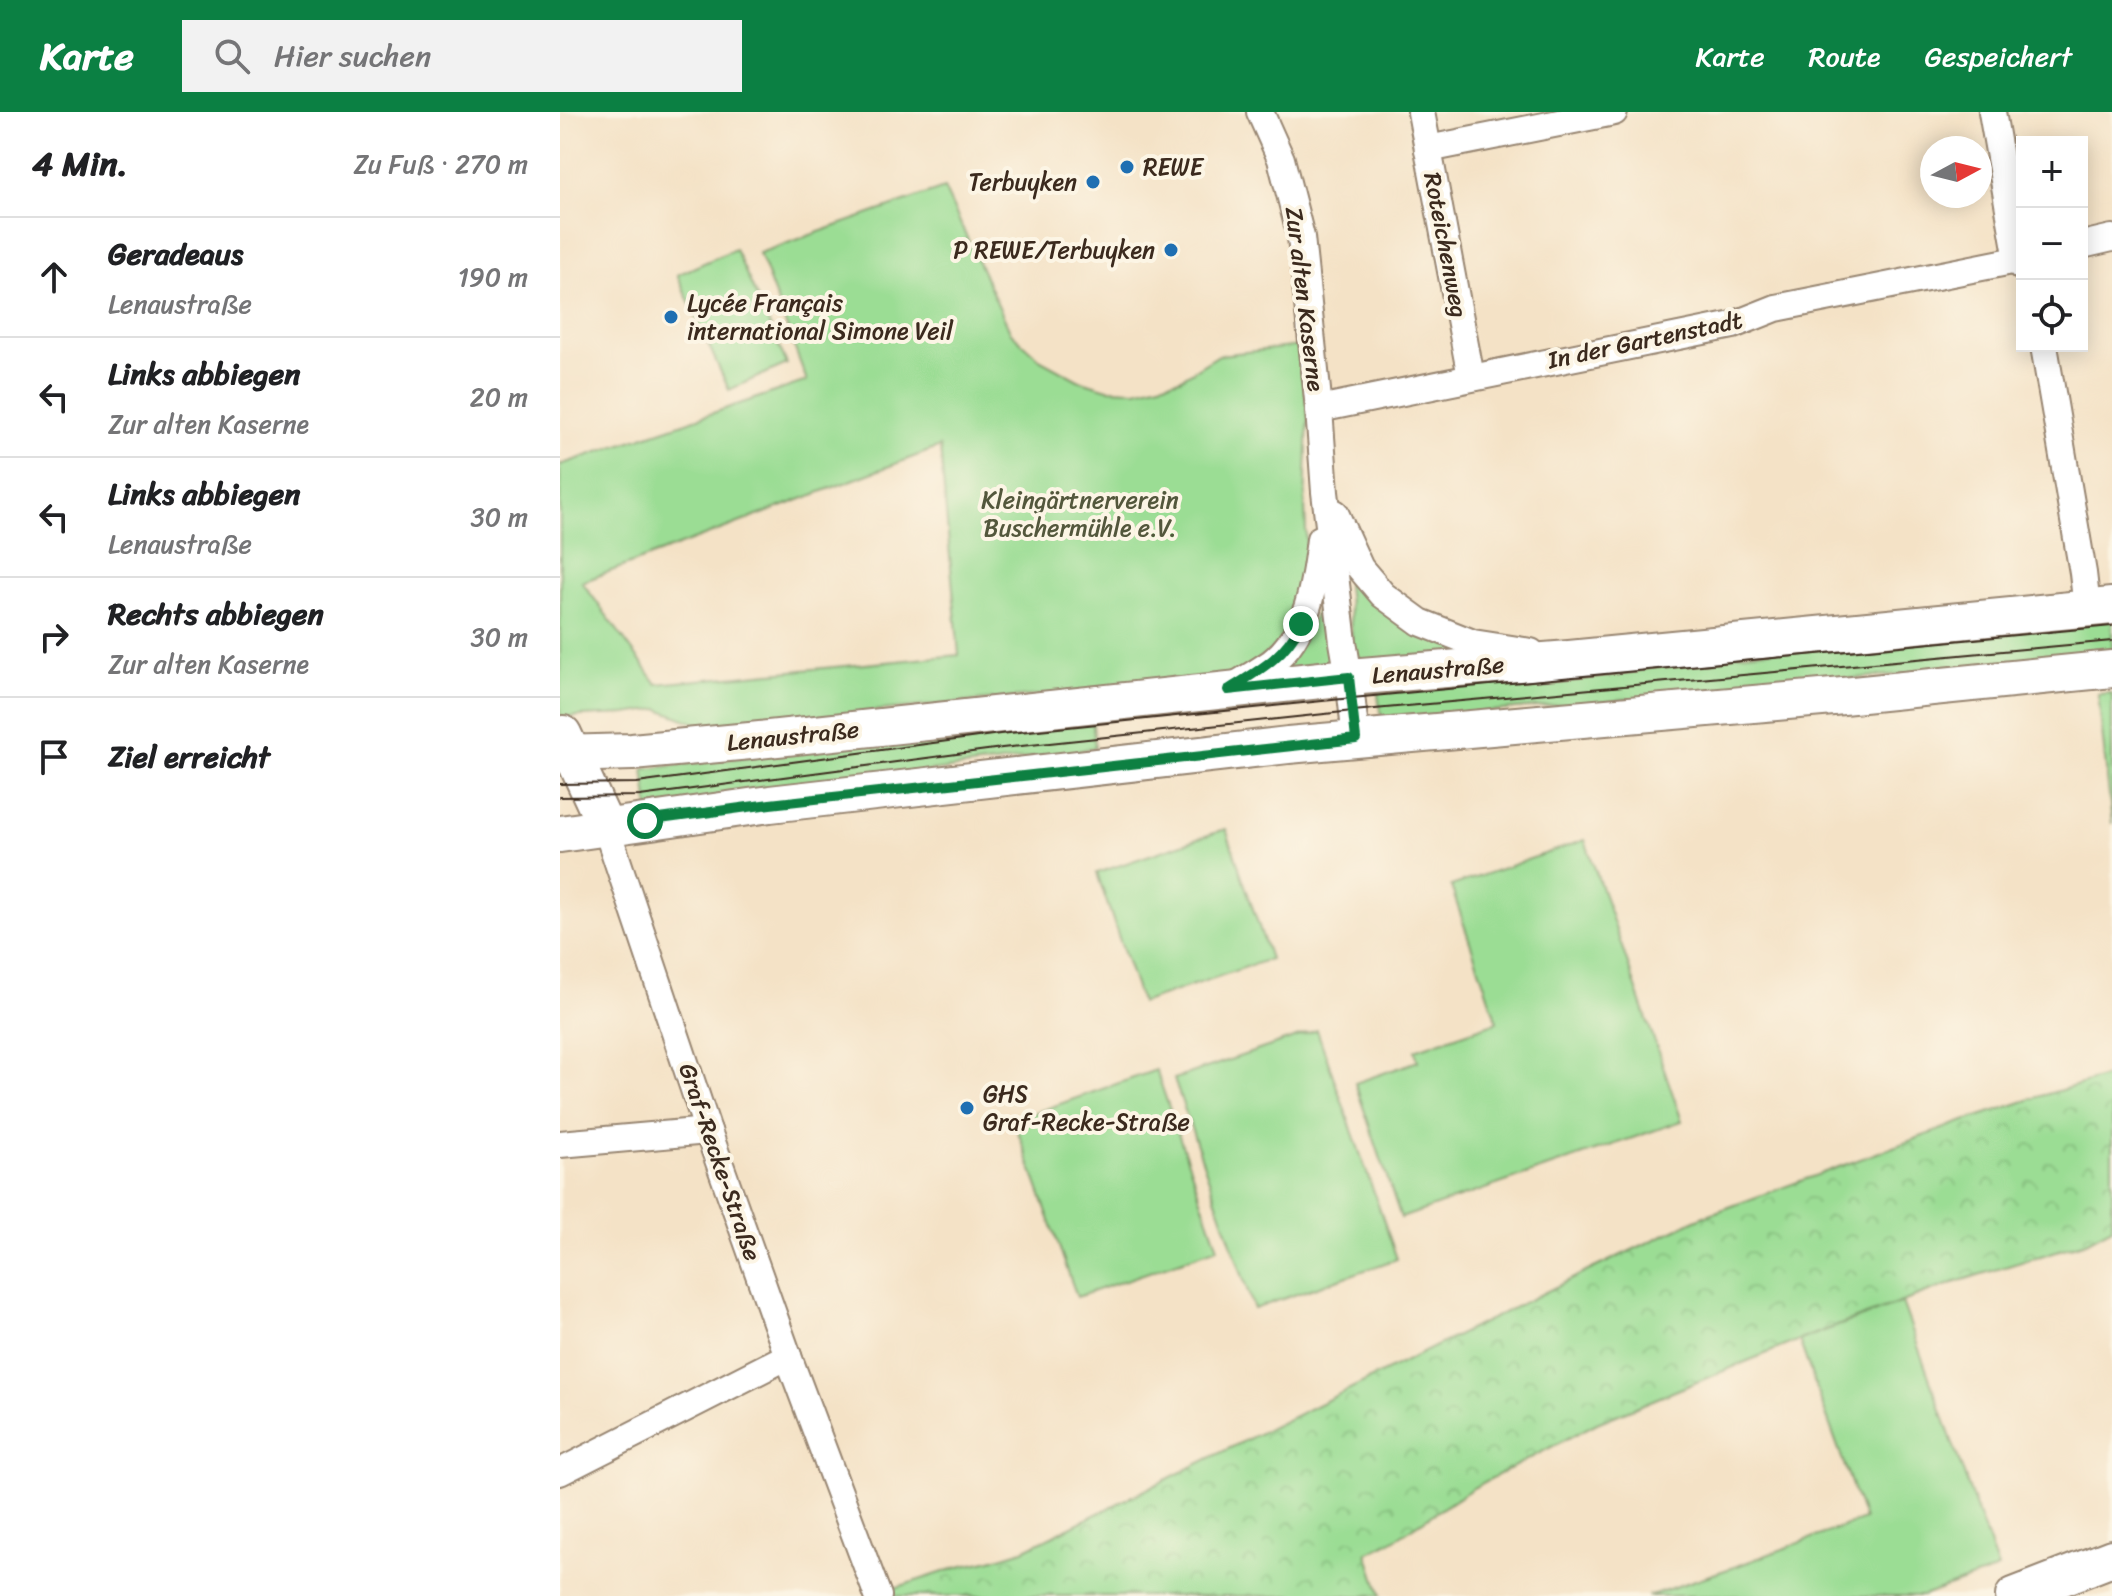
<!DOCTYPE html>
<html lang="de">
<meta charset="utf-8">
<style>
body{margin:0;font-family:Sriracha,sans-serif;background:#f2f2f2;color:#202124}
.controls{position:absolute;right:24px;top:24px;display:grid;overflow:hidden;border-radius:0px;box-shadow:0 4px 20px #0003}
.controls button{width:72px;height:72px;display:grid;place-items:center;padding:0;border:0;border-bottom:2px solid #e0e0e0;background:#fff;color:#202124;font:40px sans-serif}
.compass{position:absolute;left:1360px;top:24px;width:72px;height:72px;border-radius:50%;background:#fff;box-shadow:0 4px 20px #0003;rotate:83deg}
.stop{position:absolute;width:24px;height:24px;margin:-18px;border:6px solid #0b8043;border-radius:50%;background:#fff}
.stop.end{background:#0b8043;border-color:#fff;box-shadow:0 2px 8px #0008}
.list{margin:0;padding:0;list-style:none}
h2{display:flex;justify-content:space-between;align-items:center;height:104px;margin:0;padding:0 32px;font-size:34px}
h2 small{font-size:26px;font-weight:400;color:#757577}
.list li{display:grid;grid-template-columns:52px 1fr auto;gap:24px;align-items:center;box-sizing:border-box;height:120px;padding:0 32px;border-top:2px solid #e0e0e0}
.list b{display:block;font-size:30px;white-space:nowrap}
.list p{margin:0;font-size:26px;white-space:nowrap;color:#757577}
.list em{font-size:26px;font-style:normal;color:#757577}
.icon{flex:none;width:44px;height:44px;fill:none;stroke:currentColor;stroke-width:2;stroke-linecap:round;stroke-linejoin:round}
.map{position:relative;flex:none;width:1552px;height:1484px;overflow:hidden}
header{display:flex;align-items:center;gap:48px;box-sizing:border-box;height:112px;padding:0 40px;background:#0b8043;color:#fff}
header strong{font-size:38px}
nav{display:flex;gap:44px;margin-inline-start:auto;font-size:28px}
.search{width:560px;height:72px;background:#f2f2f2;display:flex;align-items:center;gap:20px;box-sizing:border-box;padding:0 28px;border-radius:0px;color:#757577;font-size:30px}
main{display:flex}
aside{flex:1;background:#fff}
.map>svg:first-child{display:block}
.green{fill:#9bdd94;stroke:#6b8459;stroke-width:2;fill-rule:evenodd}
.park{fill:url(#park-crowns);stroke:#6b8459;stroke-width:2}
.lines{fill:none;stroke-linecap:round;stroke-linejoin:round}
.street-casing{stroke:#988672;stroke-width:30}
.secondary-casing{stroke:#988672;stroke-width:40}
.street{stroke:#fff;stroke-width:26}
.secondary{stroke:#fff;stroke-width:36}
.tram{stroke:#3b2a1e;stroke-width:2}
.route{stroke:#0b8043;stroke-width:10}
.poi-dot{fill:#1f6fb2;stroke:#fcf5e5;stroke-width:3}
.labels{text-anchor:middle;stroke-width:8;stroke-linejoin:round;paint-order:stroke}
.poi-label{font-size:24px;fill:#3b2a1e;stroke:#fcf5e5;text-anchor:start}
.street-label{font-size:24px;fill:#3b2a1e;stroke:#fcf5e5}
.park-label{font-size:24px;fill:#53573c;stroke:#fcf5e5}
</style>
<header>
<strong>Karte</strong>
<div class="search"><svg class="icon" aria-label="search" viewBox="0 0 24 24"><circle cx="10" cy="10" r="6"/><path d="M15 15l6 6"/></svg>Hier suchen</div>
<nav><a>Karte</a><a>Route</a><a>Gespeichert</a></nav>
</header>
<main>
<aside>
<h2>4 Min.<small>Zu Fuß · 270 m</small></h2>
<ul class="list">
<li><svg class="icon" aria-label="ahead" viewBox="0 0 24 24"><path d="M12 20V5M6 11l6-6 6 6"/></svg><div><b>Geradeaus</b><p>Lenaustraße</p></div><em>190 m</em></li>
<li><svg class="icon" aria-label="left" viewBox="0 0 24 24"><path d="M17 20v-9H6M10 6l-5 5 5 5"/></svg><div><b>Links abbiegen</b><p>Zur alten Kaserne</p></div><em>20 m</em></li>
<li><svg class="icon" aria-label="left" viewBox="0 0 24 24"><path d="M17 20v-9H6M10 6l-5 5 5 5"/></svg><div><b>Links abbiegen</b><p>Lenaustraße</p></div><em>30 m</em></li>
<li><svg class="icon" aria-label="right" viewBox="0 0 24 24"><path d="M7 20v-9h11M14 6l5 5-5 5"/></svg><div><b>Rechts abbiegen</b><p>Zur alten Kaserne</p></div><em>30 m</em></li>
<li><svg class="icon" aria-label="arrive" viewBox="0 0 24 24"><path d="M6 21V4h12l-3 4 3 4H6"/></svg><div><b>Ziel erreicht</b></div></li>
</ul>
</aside>
<div class="map">
<svg width="1552" height="1484" viewBox="0 0 1552 1484">
<defs>
<pattern id="park-crowns" width="20" height="18" patternUnits="userSpaceOnUse" patternTransform="scale(2)"><rect width="20" height="18" fill="#9bdd94"/><path d="M2 6a3 3 0 1 1 6 0M12 15a3 3 0 1 1 6 0" fill="none" stroke="#86be7f"/></pattern>
</defs>
<rect width="100%" height="100%" fill="#fcf5e5"/>
<filter id="ink" filterUnits="userSpaceOnUse"><feTurbulence type="fractalNoise" baseFrequency=".0125" numOctaves="2"/><feDisplacementMap in="SourceGraphic" scale="16" xChannelSelector="R" yChannelSelector="G"/><feConvolveMatrix kernelMatrix="1 2 1 2 8 2 1 2 1" color-interpolation-filters="sRGB"/></filter>
<filter id="wash" filterUnits="userSpaceOnUse"><feTurbulence type="fractalNoise" baseFrequency=".006" numOctaves="4" result="noise"/><feDisplacementMap in="SourceGraphic" scale="32" xChannelSelector="R" yChannelSelector="G"/><feGaussianBlur stdDeviation="1.8" result="paint"/><feColorMatrix in="noise" values="0 0 0 0 0 0 0 0 0 0 0 0 0 0 0 0 0 1.4 0 .05"/><feComposite in="paint" operator="in"/></filter>
<g filter="url(#wash)">
<rect width="100%" height="100%" fill="#f4e2c6"/>
<g class="green">
<path d="M384 76 451 221 481 248 518 268 548 277 576 278 620 267 659 243 740 234 748 305 745 393 748 472 724 527 680 563 648 567 145 615 99 597 66 602 0 605V353L247 269 199 141ZM380 335 399 543 97 572 22 470Z"/>
<path d="M175 137 227 252 169 278 117 163Z"/>
<path d="M800 470 907 544 805 555 793 537 787 472Z"/>
<path d="M767 478 774 546 763 558 709 566 750 513Z"/>
<path d="M1552 506V543L822 609 817 576Z"/>
<path d="M1552 581V712L1538 582Z"/>
<path d="M532 603 535 635 510 641 89 696 84 657Z"/>
<path d="M666 717 710 847 581 891 537 761Z"/>
<path d="M1025 728 1122 1009 841 1106 795 971 858 949 855 938 937 910 891 774Z"/>
<path d="M757 918 837 1147 694 1197 614 967Z"/>
<path d="M596 958 658 1136 517 1185 454 1008Z"/>
<path d="M1342 1190 1438 1457 1363 1484H1088L1177 1454 1304 1407 1239 1228Z"/>
</g>
<path class="park" d="M1552 963V1116L1526 1130 1396 1170 1239 1228 1037 1311 913 1376 834 1428 807 1441 821 1484H334L331 1477 399 1455 431 1448 463 1438 496 1422 1030 1158 1142 1105 1396 1012 1474 986Z"/>
</g>
<g filter="url(#ink)">
<g class="lines">
<defs>
<g id="street">
<path d="M700 0 721 47 741 125 759 297 765 380 783 530 789 565 796 627"/>
<path d="M861 0 911 265"/>
<path d="M1432 0 1458 148 1462 155"/>
<path d="M868 37 1054 0"/>
<path d="M1522 133 1552 126"/>
<path d="M1484 234 1523 461 1527 496"/>
<path d="M759 297 1173 213 1216 196 1462 147"/>
<path d="M775 401 800 456 823 483 860 510 913 531 971 540"/>
<path d="M674 574C686 567 699 559 711 551 748 523 755 470 760 427"/>
<path d="M46 715 148 1019 228 1244 318 1484"/>
<path d="M0 1032 148 1019"/>
<path d="M0 1360 228 1244"/>
</g>
<g id="secondary">
<path d="M3 622 46 715"/>
<path d="M0 642 72 640 190 629 789 565 1009 547 1552 494"/>
<path d="M0 722 210 692 728 633 1273 585 1552 557"/>
<path d="M1454 1484 1552 1446"/>
</g>
</defs>
<use href="#street" class="street-casing"/>
<use href="#secondary" class="secondary-casing"/>
<use href="#street" class="street"/>
<use href="#secondary" class="secondary"/>
<g class="tram">
<path d="M0 672 77 671 440 622 792 586 1552 514"/>
<path d="M0 685 80 684 442 636 793 599 1552 529"/>
</g>
</g>
</g>
<g class="lines" filter="url(#ink)">
<path class="route" d="M85 709 210 692 796 627 789 565 668 578C701 557 722 547 741 512"/>
</g>
<g class="poi-dot">
<circle cx="567" cy="55" r="8"/>
<circle cx="533" cy="70" r="8"/>
<circle cx="611" cy="138" r="8"/>
<circle cx="111" cy="205" r="8"/>
<circle cx="407" cy="996" r="8"/>
</g>
<g class="labels">
<g class="poi-label">
<text x="583" y="63">REWE</text>
<text x="517" y="78" text-anchor="end">Terbuyken</text>
<text x="595" y="146" text-anchor="end">P REWE/Terbuyken</text>
<text x="127" y="199">Lycée Français<tspan x="127" dy="28">international Simone Veil</tspan></text>
<text x="423" y="990">GHS<tspan x="423" dy="28">Graf-Recke-Straße</tspan></text>
</g>
<g class="street-label">
<text transform="translate(886 133) rotate(79)" y="8">Roteichenweg</text>
<text transform="translate(745 187) rotate(83)" y="8">Zur alten Kaserne</text>
<text transform="translate(1085 228) rotate(-12)" y="8">In der Gartenstadt</text>
<text transform="translate(878 558) rotate(-5)" y="8">Lenaustraße</text>
<text transform="translate(233 624) rotate(-6)" y="8">Lenaustraße</text>
<text transform="translate(160 1050) rotate(71)" y="8">Graf-Recke-Straße</text>
</g>
<g class="park-label">
<text x="520" y="396">Kleingärtnerverein<tspan x="520" dy="28">Buschermühle e.V.</tspan></text>
</g>
</g>
</svg>
<div class="controls">
<button>+</button>
<button>−</button>
<button><svg class="icon" aria-label="locate" viewBox="0 0 24 24"><circle cx="12" cy="12" r="6"/><path d="M12 2v4M12 18v4M2 12h4M18 12h4"/></svg></button>
</div>
<svg class="compass" viewBox="-18 -18 36 36"><path d="M0-13l5 13h-10z" fill="#e53935"/><path d="M0 13l5-13h-10z" fill="#757577"/></svg>
<div class="stop" style="left:85px;top:709px"></div>
<div class="stop end" style="left:741px;top:512px"></div>
</div>
</main>
